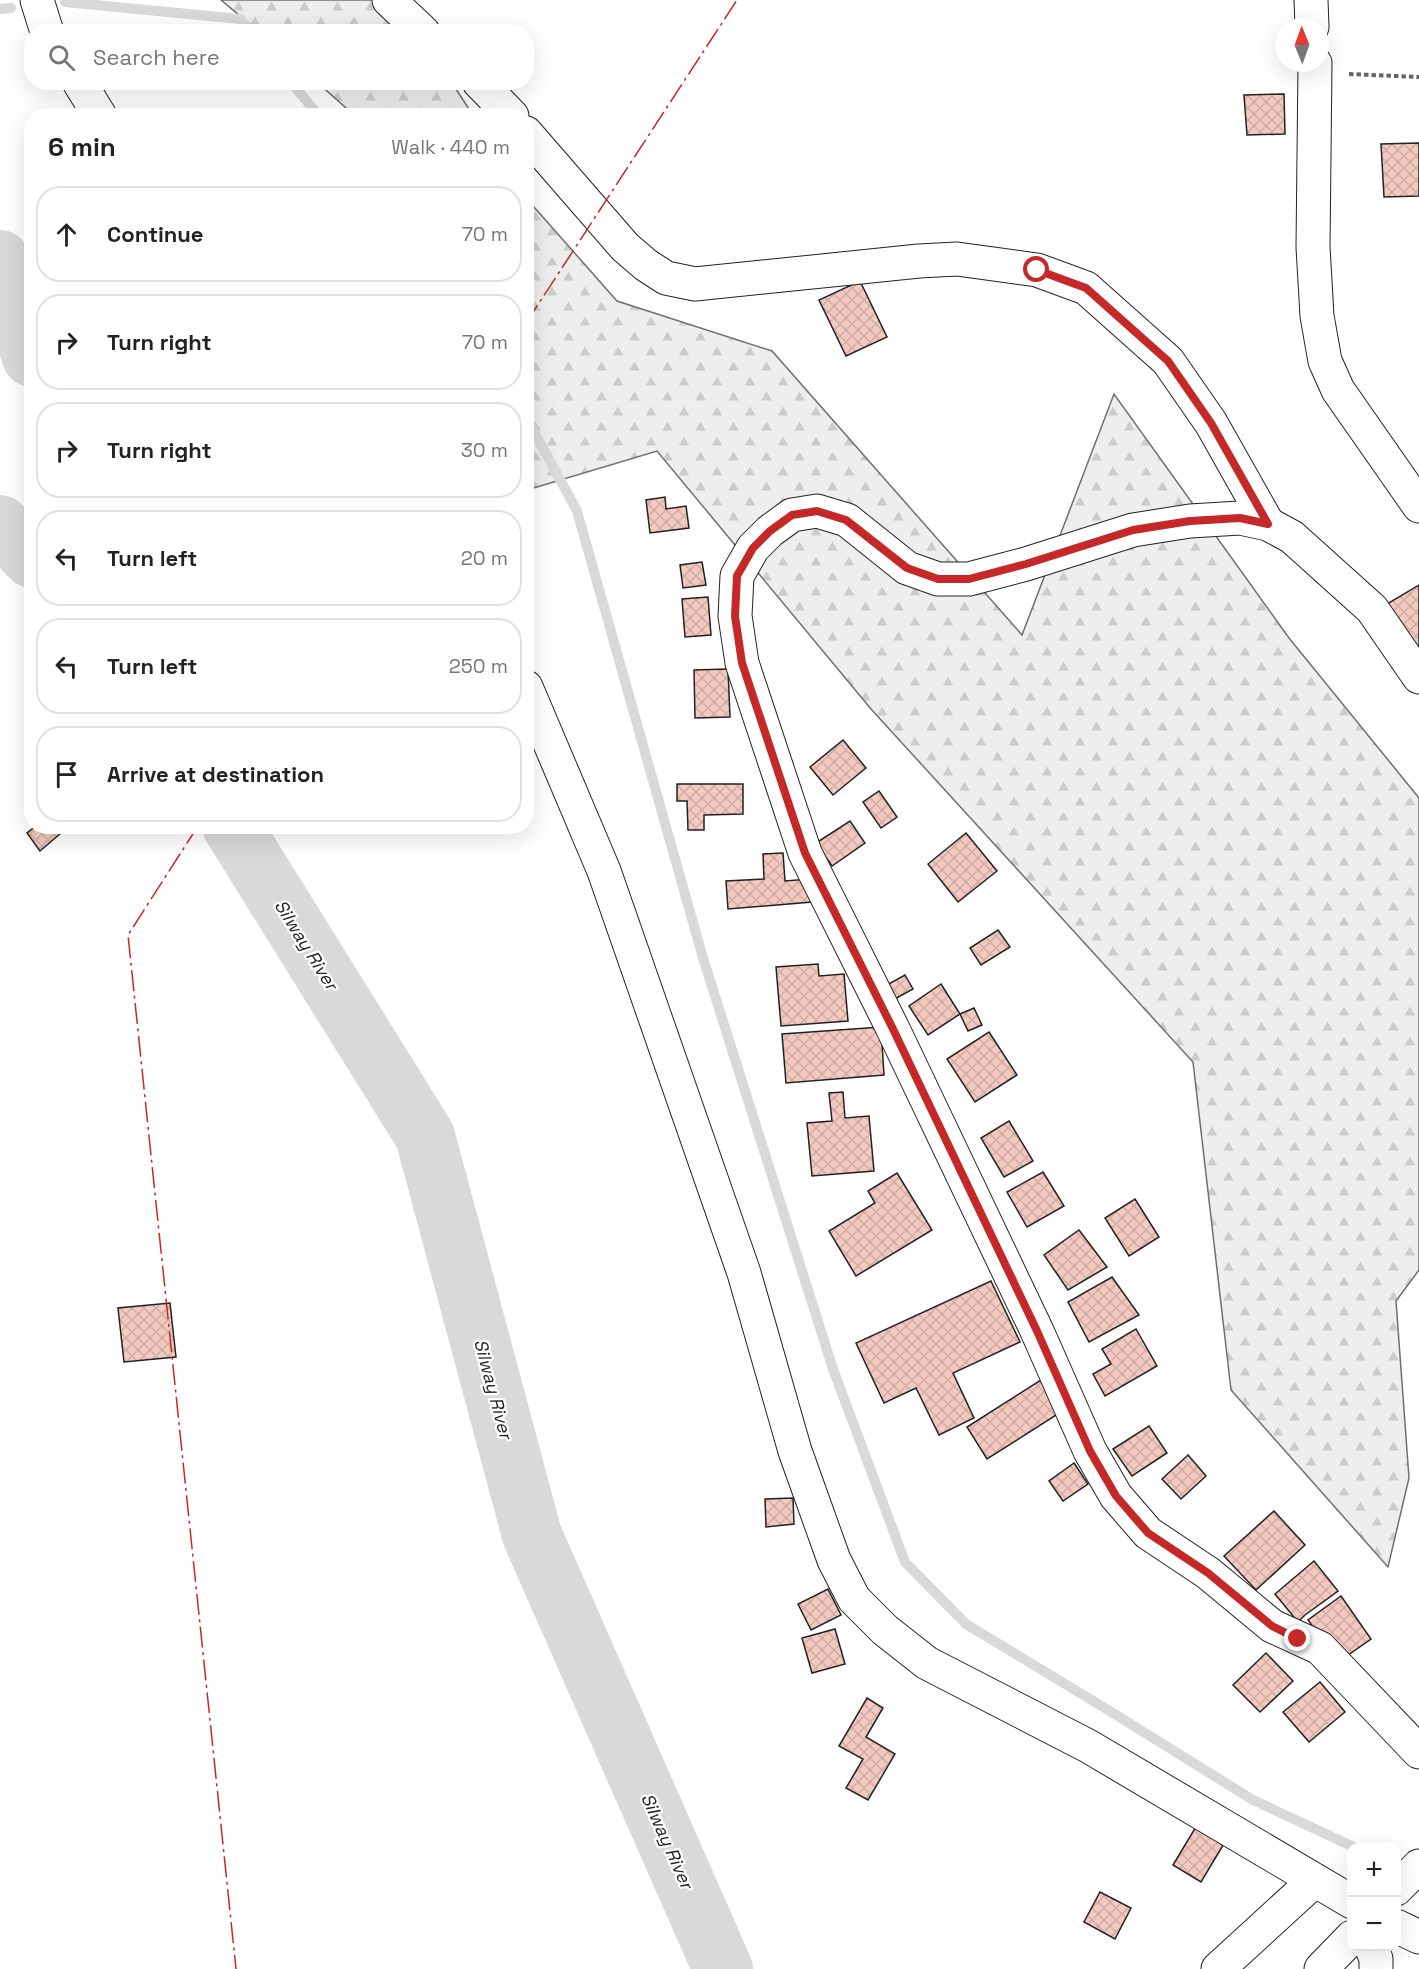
<!DOCTYPE html>
<meta charset="utf-8">
<style>
body{margin:0;font-family:"Space Grotesk",sans-serif;background:#f6f6f6;color:#222}
.controls{position:absolute;right:18px;bottom:18px;display:grid;overflow:hidden;border-radius:12px;box-shadow:0 6px 24px #0002}
.controls button{width:54px;height:54px;display:grid;place-items:center;padding:0;border:0;border-bottom:2px solid #e0e0e0;background:#fff;color:#222;font:30px sans-serif}
.compass{position:absolute;left:1275px;top:18px;width:54px;height:54px;border-radius:50%;background:#fff;box-shadow:0 6px 24px #0002;rotate:359deg}
.stop{position:absolute;width:18px;height:18px;margin:-14px;border:4px solid #c62828;border-radius:50%;background:#fff}
.stop.end{background:#c62828;border-color:#fff;box-shadow:0 2px 6px #0008}
.list{margin:0;padding:0;list-style:none}
h2{display:flex;justify-content:space-between;align-items:center;height:78px;margin:0;padding:0 24px;font-size:26px}
h2 small{font-size:20px;font-weight:400;color:#767676}
.list li{display:grid;grid-template-columns:39px 1fr auto;gap:18px;align-items:center;box-sizing:border-box;height:96px;margin:0 12px 12px;padding:0 12px;border:2px solid #e0e0e0;border-radius:24px}
.list b{display:block;font-size:22px;white-space:nowrap}
.list em{font-size:20px;font-style:normal;color:#767676}
.icon{flex:none;width:33px;height:33px;fill:none;stroke:currentColor;stroke-width:2;stroke-linecap:round;stroke-linejoin:round}
.map{position:relative;flex:none;width:1419px;height:1969px;overflow:hidden}
.search{position:absolute;background:#fff;box-shadow:0 6px 24px #0002;left:24px;top:24px;width:510px;height:66px;display:flex;align-items:center;gap:15px;box-sizing:border-box;padding:0 21px;border-radius:24px;color:#767676;font-size:22px}
.panel{position:absolute;background:#fff;box-shadow:0 6px 24px #0002;left:24px;top:108px;width:510px;height:726px;border-radius:24px}
.map>svg:first-child{display:block}
.forest{fill:url(#forest-firs);stroke:#6f6f6f;stroke-width:1.5}
.lines{fill:none;stroke-linecap:round;stroke-linejoin:round}
.stream{stroke:#d9d9d9;stroke-width:10}
.river{stroke:#d9d9d9;stroke-width:60}
.building{fill:url(#building-cross-hatch);stroke:#222;stroke-width:1.5}
.minor-casing{stroke:#222;stroke-width:35}
.highway-casing{stroke:#222;stroke-width:35}
.path{stroke:#646464;stroke-width:4;stroke-dasharray:4.5 3;stroke-linecap:butt}
.minor{stroke:#fff;stroke-width:33}
.highway{stroke:#fff;stroke-width:33}
.power{stroke:#c62828;stroke-width:1.5;stroke-dasharray:21 4.5 3 4.5;stroke-linecap:butt}
.route{stroke:#c62828;stroke-width:8}
.labels{text-anchor:middle;stroke-width:4.5;stroke-linejoin:round;paint-order:stroke}
.water-label{font-size:18px;font-style:italic;fill:#222;stroke:#fff}
</style>
<div class="map">
<svg width="1419" height="1969" viewBox="0 0 1419 1969">
<defs>
<pattern id="forest-firs" width="22" height="20" patternUnits="userSpaceOnUse" patternTransform="scale(1.5)"><rect width="22" height="20" fill="#eee"/><path d="M5 1l3.5 6h-7zM16 11l3.5 6h-7z" fill="#ccc"/></pattern>
<pattern id="building-cross-hatch" width="8" height="8" patternUnits="userSpaceOnUse" patternTransform="scale(1.5)"><rect width="8" height="8" fill="#f3c9c0"/><path d="M0 0l8 8M0 8l8-8" fill="none" stroke="#d0aca5"/></pattern>
</defs>
<rect width="100%" height="100%" fill="#fff"/>
<g class="forest">
<path d="M221 0H401L420 31H258Z"/>
<path d="M318 83H452L473 115H354Z"/>
<path d="M526 198 617 301 772 351 1022 635 1114 394 1289 638 1419 798V1270L1396 1301 1409 1478 1388 1567 1231 1390 1193 1062 871 709 657 451 527 490Z"/>
</g>
<g class="lines">
<g class="stream">
<path d="M65 2 240 19 250 32"/>
<path d="M0 9 11 8"/>
<path d="M291 82 319 116"/>
<path d="M526 417 577 511 703 958 833 1369 905 1562 966 1624 1113 1713 1253 1800 1356 1848"/>
</g>
<g class="river">
<path d="M0 260 32 357"/>
<path d="M0 525 32 558"/>
<path d="M232 826 425 1136 532 1535 723 1969"/>
</g>
</g>
<g class="building">
<path d="M1284 94 1285 134 1247 135 1244 95Z"/>
<path d="M1419 143V196L1384 197 1381 144Z"/>
<path d="M860 281 887 337 846 356 819 300Z"/>
<path d="M665 497 666 509 686 506 689 528 650 533 646 500Z"/>
<path d="M702 562 706 585 683 588 680 565Z"/>
<path d="M1419 585V648L1414 651 1387 604Z"/>
<path d="M708 597 711 635 685 637 682 599Z"/>
<path d="M728 669 730 717 695 718 694 670Z"/>
<path d="M843 740 866 768 833 795 810 767Z"/>
<path d="M677 784H743V814L704 815V830H688L687 801H677Z"/>
<path d="M879 791 897 817 881 828 863 802Z"/>
<path d="M850 821 865 843 832 866 816 843Z"/>
<path d="M36 826H53L61 833 40 851 27 833Z"/>
<path d="M966 833 997 871 958 902 928 864Z"/>
<path d="M783 853 785 881 810 879 812 902 728 909 726 881 764 879 763 854Z"/>
<path d="M998 930 1010 947 981 965 970 948Z"/>
<path d="M818 964 819 976 844 974 848 1021 781 1026 776 967Z"/>
<path d="M905 975 913 989 893 1000 885 986Z"/>
<path d="M941 984 960 1014 928 1035 909 1006Z"/>
<path d="M974 1008 982 1025 968 1031 960 1014Z"/>
<path d="M881 1027 884 1075 786 1083 782 1034Z"/>
<path d="M989 1032 1017 1075 975 1102 947 1059Z"/>
<path d="M843 1092 845 1118 869 1116 874 1171 812 1176 807 1123 832 1121 829 1093Z"/>
<path d="M1009 1121 1033 1161 1004 1177 981 1138Z"/>
<path d="M1043 1172 1064 1206 1027 1227 1007 1192Z"/>
<path d="M897 1173 932 1230 856 1276 829 1231 875 1203 868 1191Z"/>
<path d="M1135 1199 1159 1237 1129 1256 1105 1218Z"/>
<path d="M1079 1230 1107 1267 1068 1290 1044 1255Z"/>
<path d="M1112 1277 1139 1315 1089 1342 1068 1302Z"/>
<path d="M991 1281 1020 1342 953 1373 974 1418 939 1435 916 1388 884 1403 856 1343Z"/>
<path d="M170 1303 176 1357 124 1362 118 1308Z"/>
<path d="M1136 1329 1157 1366 1105 1396 1093 1374 1111 1364 1102 1349Z"/>
<path d="M1044 1378 1064 1410 987 1459 967 1427Z"/>
<path d="M1149 1426 1167 1453 1132 1476 1113 1449Z"/>
<path d="M1188 1455 1206 1476 1181 1499 1162 1479Z"/>
<path d="M1074 1463 1088 1484 1063 1501 1049 1481Z"/>
<path d="M793 1498 794 1524 766 1527 765 1499Z"/>
<path d="M1274 1511 1305 1545 1256 1590 1224 1556Z"/>
<path d="M1314 1561 1338 1591 1305 1615 1298 1622 1275 1594Z"/>
<path d="M828 1589 841 1615 811 1630 798 1604Z"/>
<path d="M1341 1596 1371 1639 1338 1662 1308 1620Z"/>
<path d="M835 1629 845 1664 812 1673 802 1638Z"/>
<path d="M1266 1653 1293 1681 1260 1712 1233 1685Z"/>
<path d="M1320 1682 1345 1712 1309 1742 1283 1712Z"/>
<path d="M867 1698 883 1708 866 1737 895 1754 868 1800 846 1788 863 1759 839 1746Z"/>
<path d="M1197 1825 1225 1842 1201 1882 1173 1865Z"/>
<path d="M1100 1892 1131 1908 1115 1939 1084 1922Z"/>
</g>
<g class="lines">
<defs>
<g id="minor">
<path d="M37 0 47 32"/>
<path d="M389 0 423 32"/>
<path d="M1311 0 1312 27"/>
<path d="M1315 63 1313 247 1317 316 1325 361 1338 390 1419 506"/>
<path d="M79 82 100 116"/>
<path d="M479 82 512 116"/>
<path d="M526 133 625 247 646 265 666 278 695 284 919 261 957 259 1037 270 1086 288 1168 361 1211 423 1268 524"/>
<path d="M1419 677 1372 609 1292 537 1268 524 1240 518 1190 521 1133 530 1026 564 969 579H938L907 568 847 520 817 511 792 515 770 531 753 548 737 576 735 616 742 663 805 853 893 1029 1037 1331 1090 1451 1116 1496 1148 1533 1208 1573 1272 1626 1320 1648 1419 1752"/>
<path d="M526 687 604 871 744 1273 795 1451 834 1560 854 1599 885 1630 927 1663 1088 1746 1352 1902"/>
<path d="M1396 1926 1419 1937"/>
<path d="M1371 1946 1376 1959V1969"/>
<path d="M1218 1969 1314 1881"/>
</g>
<g id="highway">
<path d="M1396 1889 1419 1866"/>
<path d="M1321 1969 1352 1937"/>
</g>
</defs>
<use href="#minor" class="minor-casing"/>
<use href="#highway" class="highway-casing"/>
<path class="path" d="M1349 74 1419 77"/>
<use href="#minor" class="minor"/>
<use href="#highway" class="highway"/>
<g class="power">
<path d="M526 323 737 0"/>
<path d="M198 826 128 935 236 1969"/>
</g>
</g>
<g class="lines">
<path class="route" d="M1037 270 1086 288 1168 361 1211 423 1268 524 1240 518 1190 521 1133 530 1026 564 969 579H938L907 568 846 520 817 511 792 515 770 531 753 548 737 576 735 616 742 663 805 853 893 1029 1037 1331 1090 1451 1116 1496 1148 1533 1208 1573 1272 1626 1298 1639"/>
</g>
<g class="labels">
<g class="water-label">
<text transform="translate(306 945) rotate(58)" y="6">Silway River</text>
<text transform="translate(493 1389) rotate(75)" y="6">Silway River</text>
<text transform="translate(667 1841) rotate(66)" y="6">Silway River</text>
</g>
</g>
</svg>
<div class="controls">
<button>+</button>
<button>−</button>
</div>
<svg class="compass" viewBox="-18 -18 36 36"><path d="M0-13l5 13h-10z" fill="#e53935"/><path d="M0 13l5-13h-10z" fill="#767676"/></svg>
<div class="stop" style="left:1037px;top:270px"></div>
<div class="stop end" style="left:1298px;top:1639px"></div>
<div class="search"><svg class="icon" aria-label="search" viewBox="0 0 24 24"><circle cx="10" cy="10" r="6"/><path d="M15 15l6 6"/></svg>Search here</div>
<section class="panel">
<h2>6 min<small>Walk · 440 m</small></h2>
<ul class="list">
<li><svg class="icon" aria-label="ahead" viewBox="0 0 24 24"><path d="M12 20V5M6 11l6-6 6 6"/></svg><div><b>Continue</b></div><em>70 m</em></li>
<li><svg class="icon" aria-label="right" viewBox="0 0 24 24"><path d="M7 20v-9h11M14 6l5 5-5 5"/></svg><div><b>Turn right</b></div><em>70 m</em></li>
<li><svg class="icon" aria-label="right" viewBox="0 0 24 24"><path d="M7 20v-9h11M14 6l5 5-5 5"/></svg><div><b>Turn right</b></div><em>30 m</em></li>
<li><svg class="icon" aria-label="left" viewBox="0 0 24 24"><path d="M17 20v-9H6M10 6l-5 5 5 5"/></svg><div><b>Turn left</b></div><em>20 m</em></li>
<li><svg class="icon" aria-label="left" viewBox="0 0 24 24"><path d="M17 20v-9H6M10 6l-5 5 5 5"/></svg><div><b>Turn left</b></div><em>250 m</em></li>
<li><svg class="icon" aria-label="arrive" viewBox="0 0 24 24"><path d="M6 21V4h12l-3 4 3 4H6"/></svg><div><b>Arrive at destination</b></div></li>
</ul>
</section>
</div>
